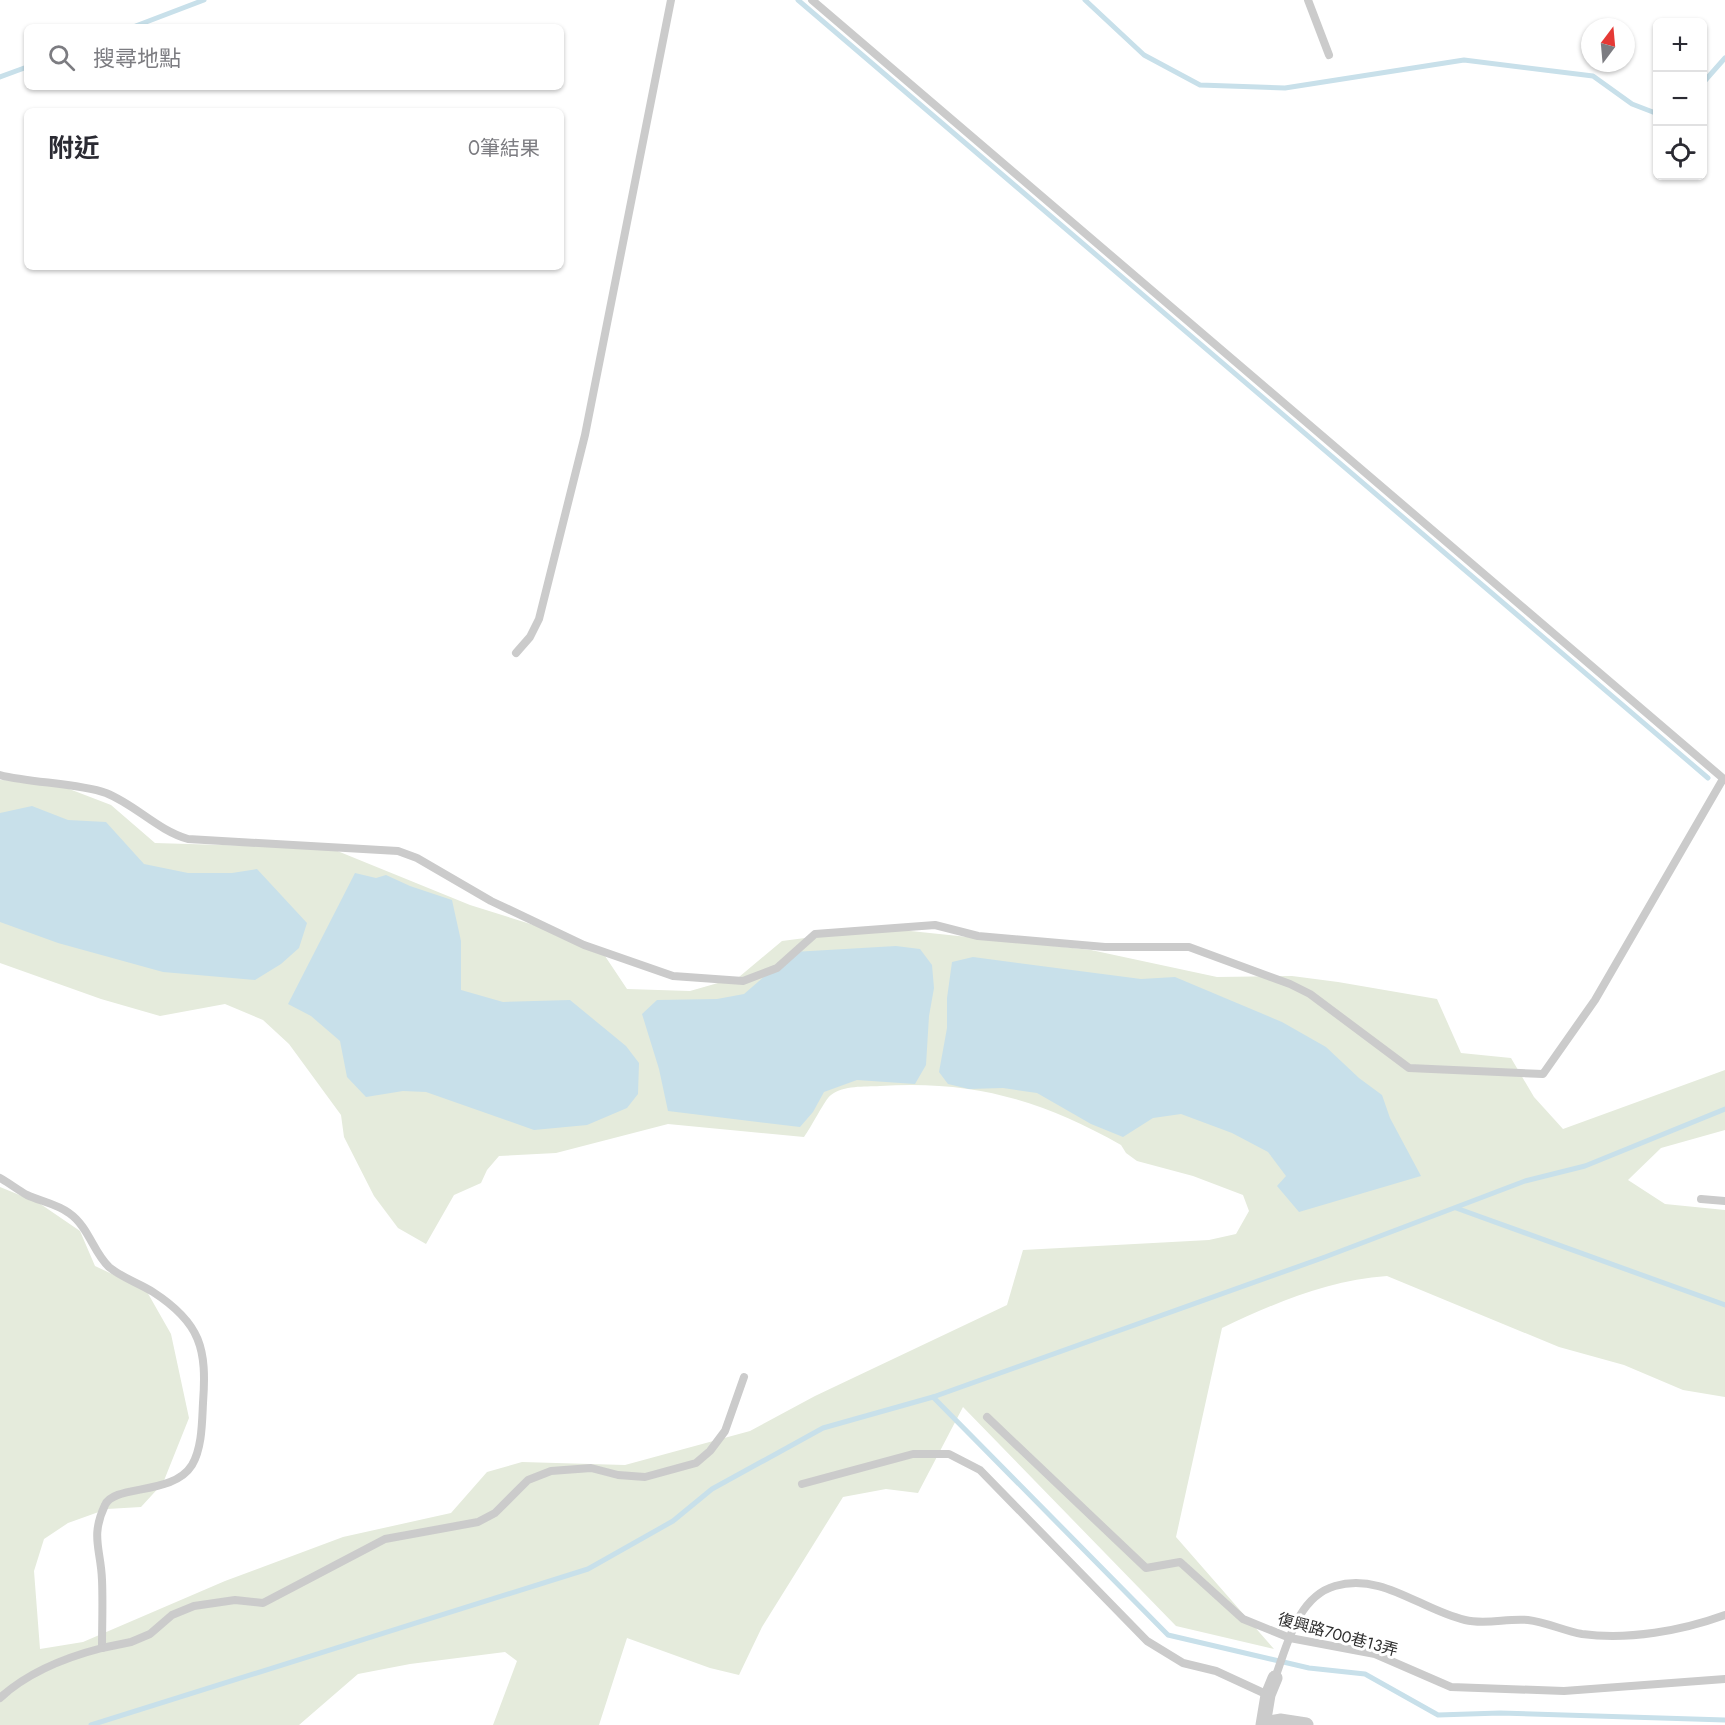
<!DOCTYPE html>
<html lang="zh-TW">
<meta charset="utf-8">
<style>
body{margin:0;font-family:Jost,"Noto Sans TC",sans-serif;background:#f7f7f7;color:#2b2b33}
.controls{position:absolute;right:18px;top:18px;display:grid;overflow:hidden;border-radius:9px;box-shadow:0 2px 4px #0004}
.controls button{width:54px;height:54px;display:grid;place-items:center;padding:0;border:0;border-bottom:2px solid #e1e1e2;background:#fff;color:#2b2b33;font:30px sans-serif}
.compass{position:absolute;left:1581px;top:18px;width:54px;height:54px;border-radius:50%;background:#fff;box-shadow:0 2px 4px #0004;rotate:16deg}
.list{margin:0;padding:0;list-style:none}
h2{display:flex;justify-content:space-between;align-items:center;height:78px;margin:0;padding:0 24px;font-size:26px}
h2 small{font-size:20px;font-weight:400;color:#7c7c81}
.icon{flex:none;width:33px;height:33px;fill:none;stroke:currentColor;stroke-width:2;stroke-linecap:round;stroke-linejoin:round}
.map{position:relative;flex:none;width:1725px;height:1725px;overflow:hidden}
.search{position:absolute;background:#fff;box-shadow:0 2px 4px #0004;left:24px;top:24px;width:540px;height:66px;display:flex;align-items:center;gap:15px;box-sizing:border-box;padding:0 21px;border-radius:9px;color:#7c7c81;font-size:22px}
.panel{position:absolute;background:#fff;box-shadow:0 2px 4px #0004;left:24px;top:108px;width:540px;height:162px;border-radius:9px}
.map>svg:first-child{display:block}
.green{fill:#e5ebdc}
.water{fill:#c8e0ea}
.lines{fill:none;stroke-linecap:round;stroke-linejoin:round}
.stream{stroke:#c8e0ea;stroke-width:5}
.service{stroke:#cbcbcb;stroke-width:8}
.minor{stroke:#cbcbcb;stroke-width:15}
.labels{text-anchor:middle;stroke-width:6;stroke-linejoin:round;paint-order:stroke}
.street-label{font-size:16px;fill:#2e2e2e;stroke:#fff}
</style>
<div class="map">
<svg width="1725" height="1725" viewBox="0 0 1725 1725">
<rect width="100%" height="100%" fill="#fff"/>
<path class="green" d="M0 780 51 782 111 805 155 843 330 848 470 905 575 938 605 956 627 989 690 991 739 977 782 941 882 928 1091 950 1217 977 1292 976 1338 982 1437 999 1461 1053 1511 1058 1534 1097 1563 1129 1725 1070V1130L1661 1148 1628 1180 1665 1204 1725 1210V1397L1683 1390 1624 1365 1559 1347 1387 1276C1328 1280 1275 1303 1222 1328L1176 1537 1274 1649 1176 1626 963 1407 918 1493 886 1489 843 1497 762 1627 739 1675 710 1668 627 1638 599 1725H493L517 1661 505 1652 410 1664 358 1674 299 1725H0V1187L39 1203 80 1231 95 1266 146 1290 171 1334 189 1418 163 1483 141 1507 107 1509 68 1523 44 1539 34 1571 40 1649 83 1642 225 1581 343 1537 451 1513 487 1472 522 1462 625 1465 750 1431 815 1396 1007 1305 1023 1250 1209 1240 1236 1234 1249 1211 1243 1195 1193 1176 1137 1161 1126 1153 1121 1145C1042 1100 972 1080 880 1086 864 1087 844 1085 831 1095 825 1099 811 1128 804 1137L668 1124 556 1153 499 1156 487 1170 481 1183 454 1195 426 1244 398 1228 374 1196 344 1137 341 1115 289 1044 263 1020 225 1004 160 1016 101 999 0 963Z"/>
<g class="water">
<path d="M32 806 68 820 106 822 144 864 188 873H232L257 869 307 923 299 948 281 964 255 980 163 972 58 943 0 922V813Z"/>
<path d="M355 873 376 878 386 875 410 886 452 900 461 941V990L503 1002 570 1000 626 1046 639 1063 638 1094 627 1108 587 1125 534 1130 426 1092 403 1091 366 1097 347 1077 340 1041 311 1016 288 1004Z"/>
<path d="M896 946 920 949 932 965 934 988 929 1016 926 1065 915 1084 857 1080 824 1092 813 1112 800 1127 668 1111 659 1069 642 1014 657 1000 717 999 744 994 793 952Z"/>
<path d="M973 957 1141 979 1175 977 1282 1022 1326 1047 1359 1078 1382 1095 1390 1118 1421 1176 1299 1212 1277 1186 1286 1176 1268 1152 1232 1133 1181 1114 1153 1118 1123 1137 1091 1124 1037 1093 1003 1088 969 1089 948 1084 939 1072 947 1028V998L952 962Z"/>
</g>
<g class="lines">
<g class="stream">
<path d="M798 0 1708 778"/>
<path d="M1085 0 1144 55 1200 85 1285 88 1464 60 1593 76 1632 104 1658 114"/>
<path d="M133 27 204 0"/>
<path d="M0 77 27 67"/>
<path d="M1702 84 1725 58"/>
<path d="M1456 1208 1725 1305"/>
<path d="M933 1397 1325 1257 1525 1181 1585 1166 1725 1109"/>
<path d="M91 1725 588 1569 673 1521 712 1489 823 1428 933 1397 1168 1635 1309 1668 1365 1674 1438 1715 1500 1713 1725 1720"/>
</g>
<g class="service">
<path d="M812 0 1725 780"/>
<path d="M1308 0 1329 55"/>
<path d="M516 653 530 637 539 619 585 435 671 0"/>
<path d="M0 775C31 783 78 783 106 793 136 805 157 830 188 839L398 851 417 858 491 901 584 945 673 976 743 981 777 968 815 934 935 925 978 936 1105 947H1189L1290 984 1310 994 1409 1068 1543 1074 1595 1000 1723 779"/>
<path d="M0 1178C9 1183 18 1190 27 1195 40 1201 57 1204 69 1213 89 1227 93 1252 109 1267 122 1278 139 1283 153 1292 201 1323 207 1349 203 1403 202 1423 202 1448 192 1465 173 1496 114 1484 105 1505 90 1537 101 1549 102 1580 103 1603 102 1626 102 1648L131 1642 150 1634 172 1615 194 1606 235 1600 263 1603 385 1539 478 1522 495 1513 528 1480 551 1471 591 1468 618 1475 645 1477 696 1463 710 1451 725 1431 744 1377"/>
<path d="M1701 1199 1725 1201"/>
<path d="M987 1417 1146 1568 1180 1562 1243 1619 1290 1638 1375 1654 1451 1687 1564 1691 1725 1679"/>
<path d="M802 1484 913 1454H949L980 1470 1147 1641 1183 1663 1216 1671 1268 1695"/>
<path d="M1275 1678C1287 1646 1297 1597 1335 1586 1382 1572 1421 1610 1465 1620 1486 1625 1507 1618 1528 1620 1546 1622 1564 1631 1582 1634 1629 1640 1681 1631 1725 1615"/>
<path d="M0 1698C27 1673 67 1657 102 1648"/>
</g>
<g class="minor">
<path d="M1264 1724 1280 1721 1306 1725"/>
<path d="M1263 1725 1268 1695 1275 1678"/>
</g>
</g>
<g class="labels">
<g class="street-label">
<text transform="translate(1338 1634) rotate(15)" y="6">復興路700巷13弄</text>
</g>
</g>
</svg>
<div class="controls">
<button>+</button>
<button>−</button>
<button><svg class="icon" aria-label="locate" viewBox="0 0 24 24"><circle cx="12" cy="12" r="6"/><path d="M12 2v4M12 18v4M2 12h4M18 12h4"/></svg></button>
</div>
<svg class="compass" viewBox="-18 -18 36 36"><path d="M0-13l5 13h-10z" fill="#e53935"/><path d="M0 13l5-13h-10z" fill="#7c7c81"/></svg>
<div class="search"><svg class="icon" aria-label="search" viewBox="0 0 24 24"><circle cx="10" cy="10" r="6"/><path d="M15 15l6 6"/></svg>搜尋地點</div>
<section class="panel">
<h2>附近<small>0筆結果</small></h2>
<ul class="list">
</ul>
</section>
</div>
